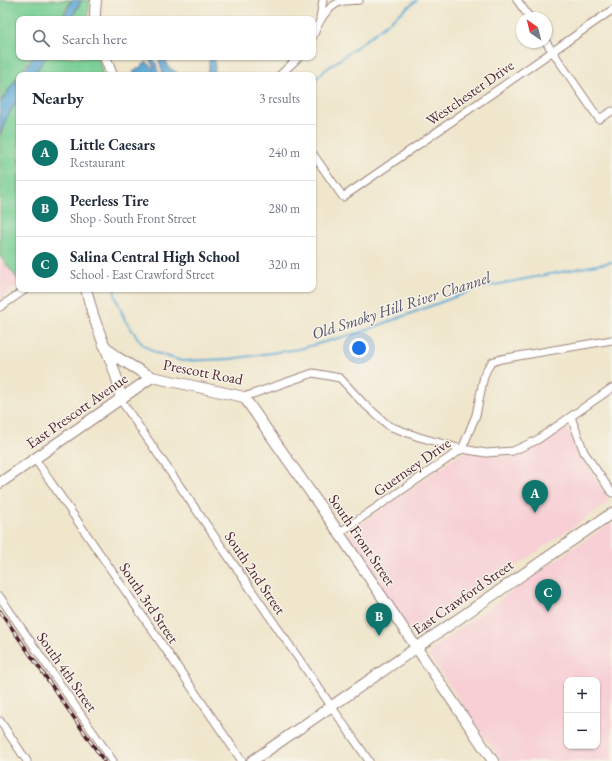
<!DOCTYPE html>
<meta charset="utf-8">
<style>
body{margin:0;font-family:"EB Garamond",serif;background:#f2f2f3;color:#1f2937}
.controls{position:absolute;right:12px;bottom:12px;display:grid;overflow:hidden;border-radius:8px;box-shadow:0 1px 3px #0004}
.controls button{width:36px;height:36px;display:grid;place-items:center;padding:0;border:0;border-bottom:1px solid #e0e1e3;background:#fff;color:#1f2937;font:20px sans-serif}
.compass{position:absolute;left:516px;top:12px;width:36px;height:36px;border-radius:50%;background:#fff;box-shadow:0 1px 3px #0004;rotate:325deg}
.you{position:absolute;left:359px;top:348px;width:14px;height:14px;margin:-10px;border:3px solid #fff;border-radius:50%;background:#1a73e8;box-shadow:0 0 0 6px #1a73e833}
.badge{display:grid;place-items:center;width:26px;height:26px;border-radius:50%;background:#0f766e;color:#fff;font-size:13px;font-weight:700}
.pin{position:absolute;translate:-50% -33px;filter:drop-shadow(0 1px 2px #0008)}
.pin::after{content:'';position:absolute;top:21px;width:14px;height:12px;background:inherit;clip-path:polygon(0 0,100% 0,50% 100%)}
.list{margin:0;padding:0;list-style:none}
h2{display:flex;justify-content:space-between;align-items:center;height:52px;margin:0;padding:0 16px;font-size:17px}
h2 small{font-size:13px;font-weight:400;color:#747a83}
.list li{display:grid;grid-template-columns:26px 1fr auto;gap:12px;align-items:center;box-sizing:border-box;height:56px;padding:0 16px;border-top:1px solid #e0e1e3}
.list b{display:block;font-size:15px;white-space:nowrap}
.list p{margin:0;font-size:13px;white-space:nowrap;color:#747a83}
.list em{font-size:13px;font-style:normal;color:#747a83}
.icon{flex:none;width:22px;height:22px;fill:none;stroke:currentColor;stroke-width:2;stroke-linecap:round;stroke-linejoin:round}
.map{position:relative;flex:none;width:612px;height:761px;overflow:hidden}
.search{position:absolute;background:#fff;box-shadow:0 1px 3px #0004;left:16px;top:16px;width:300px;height:44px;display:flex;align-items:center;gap:10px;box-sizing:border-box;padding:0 14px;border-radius:8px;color:#747a83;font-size:15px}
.panel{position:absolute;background:#fff;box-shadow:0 1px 3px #0004;left:16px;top:72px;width:300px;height:220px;border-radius:8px}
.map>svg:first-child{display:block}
.built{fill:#f7cfd5;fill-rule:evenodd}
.green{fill:#76ce93;stroke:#60765f}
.water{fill:#5daad6;stroke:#546480}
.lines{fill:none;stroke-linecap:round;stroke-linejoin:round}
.stream{stroke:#5daad6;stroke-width:2}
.street-casing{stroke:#9c827c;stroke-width:9}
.secondary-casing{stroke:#9c827c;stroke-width:12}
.street{stroke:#fff;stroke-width:7}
.secondary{stroke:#fff;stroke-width:10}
.rail-casing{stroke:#4a1f2b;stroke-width:3.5}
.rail{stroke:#f7f3e8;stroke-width:2;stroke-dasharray:6;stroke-linecap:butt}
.labels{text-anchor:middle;stroke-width:3;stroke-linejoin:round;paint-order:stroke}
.street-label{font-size:15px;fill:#4a1f2b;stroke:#f7f3e8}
.water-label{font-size:16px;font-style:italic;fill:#515067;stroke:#f7f3e8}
</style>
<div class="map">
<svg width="612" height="761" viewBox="0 0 612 761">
<rect width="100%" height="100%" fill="#f7f3e8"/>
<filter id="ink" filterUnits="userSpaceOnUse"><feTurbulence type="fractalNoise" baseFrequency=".025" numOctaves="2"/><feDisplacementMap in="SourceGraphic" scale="8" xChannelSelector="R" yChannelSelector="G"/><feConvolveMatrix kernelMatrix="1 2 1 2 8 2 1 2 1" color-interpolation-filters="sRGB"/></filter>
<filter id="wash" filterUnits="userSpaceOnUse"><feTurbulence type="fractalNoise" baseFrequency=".012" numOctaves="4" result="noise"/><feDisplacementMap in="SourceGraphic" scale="16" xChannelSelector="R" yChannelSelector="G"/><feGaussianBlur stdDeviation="0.9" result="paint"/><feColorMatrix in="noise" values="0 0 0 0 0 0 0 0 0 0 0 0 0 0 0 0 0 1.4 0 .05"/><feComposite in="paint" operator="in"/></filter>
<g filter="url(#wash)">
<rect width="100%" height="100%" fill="#efe6cc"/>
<g class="built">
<path d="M0 256 19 281V285L0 298Z"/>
<path d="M566 429 569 431 579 452 607 496 608 498 607 503 421 632 414 633 409 630 348 538V534L352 530 461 454 467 452 498 457 512 456 530 449 544 442 560 430Z"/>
<path d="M612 522V761H501L430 657V653L433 648 533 576ZM567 680H597V746H567Z"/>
</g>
<g class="green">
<path d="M0 0H71L61 19H19V57H33L25 66 0 102Z"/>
<path d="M82 0H90L88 16 89 19H72Z"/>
<path d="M46 57H98L103 75H34Z"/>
<path d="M19 98V281L0 256V136L6 119Z"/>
</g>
<g class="water">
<path d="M72 0H81L71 19H63Z"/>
<path d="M34 57H46L33 75H20Z"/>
<path d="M148 57H152L156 63 159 75H135L133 72 147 62 154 70V68Z"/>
<path d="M163 57 166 59 167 66 178 73 179 75H163L159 60 160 58Z"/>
<path d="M209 57H214L215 68 213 74H211V75H204L209 69Z"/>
<path d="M19 76V97L6 119 0 135V103Z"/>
</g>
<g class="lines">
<g class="stream">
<path d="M313 81 324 71 358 46 417 0"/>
<path d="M114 289 116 298 125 320 142 344 156 353 182 361 230 359 299 349 361 332 479 288 612 262"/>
</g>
</g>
</g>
<g filter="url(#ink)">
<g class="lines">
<defs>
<g id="street">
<path d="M517 0 530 18"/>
<path d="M320 18 323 0"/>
<path d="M313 36C319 22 325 8 340 2 346 0 353 1 359 0"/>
<path d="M546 42 599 119 612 111"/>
<path d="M280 75 299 57"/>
<path d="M313 154 343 197 612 10"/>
<path d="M0 307 26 289"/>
<path d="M244 397 313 373 340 378 362 402 389 426 419 437 462 449 486 453 513 451 537 440 612 388"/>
<path d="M120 399 369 761"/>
<path d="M571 417 584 452 612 493"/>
<path d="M35 459 242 761"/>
<path d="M339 533 462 449 476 415 484 376 487 369 492 362 501 359 612 340"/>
<path d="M0 597 113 761"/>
<path d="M0 721 27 761"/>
</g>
<g id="secondary">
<path d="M95 19V13L96 0"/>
<path d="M105 57 112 75"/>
<path d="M86 289 93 315 104 345 115 356 140 371 152 377 244 397 339 533 493 761"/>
<path d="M106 349C112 365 120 382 120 399"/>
<path d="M0 483 152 377"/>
<path d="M252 761 612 513"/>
</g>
</defs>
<use href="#street" class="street-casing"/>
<use href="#secondary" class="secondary-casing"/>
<use href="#street" class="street"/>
<use href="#secondary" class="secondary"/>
<defs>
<path id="rail" d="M0 611 104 761"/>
</defs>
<use href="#rail" class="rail-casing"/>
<use href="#rail" class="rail"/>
</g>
</g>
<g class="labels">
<g class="street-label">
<text transform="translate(470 93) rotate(-35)" y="5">Westchester Drive</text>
<text transform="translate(203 372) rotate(11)" y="5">Prescott Road</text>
<text transform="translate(77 411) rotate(-35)" y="5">East Prescott Avenue</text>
<text transform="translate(412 467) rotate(-35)" y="5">Guernsey Drive</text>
<text transform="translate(362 540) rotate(56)" y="5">South Front Street</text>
<text transform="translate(255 573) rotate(56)" y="5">South 2nd Street</text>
<text transform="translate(463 597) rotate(-35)" y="5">East Crawford Street</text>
<text transform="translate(149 603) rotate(56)" y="5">South 3rd Street</text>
<text transform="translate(67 672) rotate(55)" y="5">South 4th Street</text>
</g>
<g class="water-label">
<text transform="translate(401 305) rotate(-18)" y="6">Old Smoky Hill River Channel</text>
</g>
</g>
</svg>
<div class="controls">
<button>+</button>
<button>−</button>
</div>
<svg class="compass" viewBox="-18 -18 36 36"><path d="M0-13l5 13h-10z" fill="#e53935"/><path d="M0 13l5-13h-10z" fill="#747a83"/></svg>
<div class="you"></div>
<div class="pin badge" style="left:535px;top:513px">A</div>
<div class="pin badge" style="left:379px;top:636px">B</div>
<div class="pin badge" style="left:548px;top:612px">C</div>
<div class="search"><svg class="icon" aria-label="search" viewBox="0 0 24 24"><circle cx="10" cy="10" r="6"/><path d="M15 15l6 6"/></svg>Search here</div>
<section class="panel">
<h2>Nearby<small>3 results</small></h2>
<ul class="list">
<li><span class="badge">A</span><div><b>Little Caesars</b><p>Restaurant</p></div><em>240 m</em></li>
<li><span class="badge">B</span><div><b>Peerless Tire</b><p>Shop · South Front Street</p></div><em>280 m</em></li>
<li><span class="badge">C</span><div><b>Salina Central High School</b><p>School · East Crawford Street</p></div><em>320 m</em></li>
</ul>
</section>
</div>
